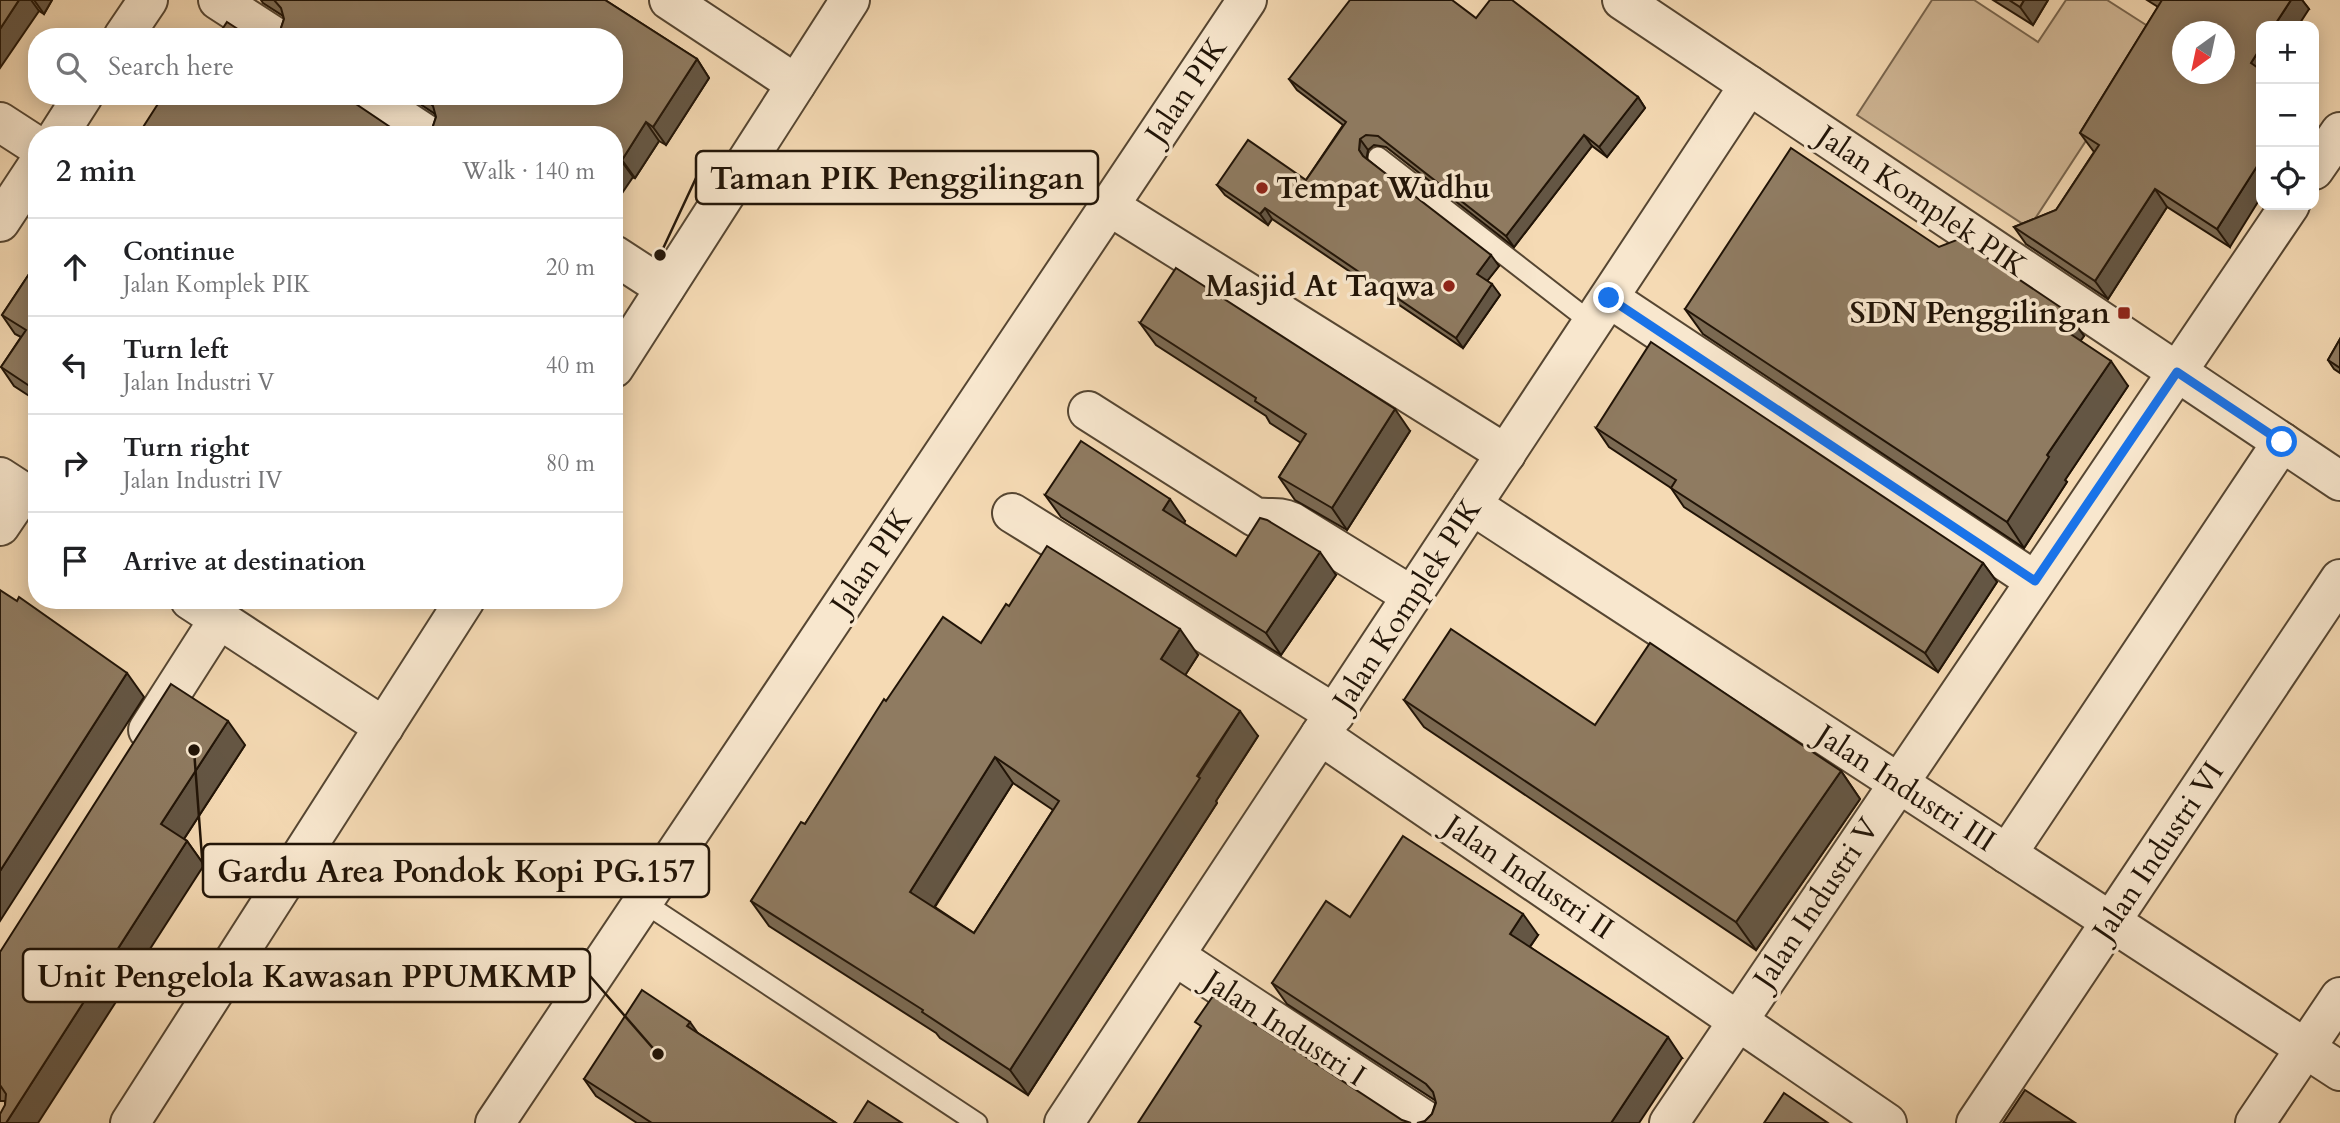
<!DOCTYPE html>
<meta charset="utf-8">
<style>
body{margin:0;font-family:Cardo,serif;background:#f2f2f2;color:#202124}
.controls{position:absolute;right:21px;top:21px;display:grid;overflow:hidden;border-radius:14px;box-shadow:0 4px 18px #0003}
.controls button{width:63px;height:63px;display:grid;place-items:center;padding:0;border:0;border-bottom:2px solid #e0e0e0;background:#fff;color:#202124;font:35px sans-serif}
.compass{position:absolute;left:2172px;top:21px;width:63px;height:63px;border-radius:50%;background:#fff;box-shadow:0 4px 18px #0003;rotate:213deg}
.stop{position:absolute;width:21px;height:21px;margin:-16px;border:5px solid #1a73e8;border-radius:50%;background:#fff}
.stop.end{background:#1a73e8;border-color:#fff;box-shadow:0 2px 7px #0008}
.list{margin:0;padding:0;list-style:none}
h2{display:flex;justify-content:space-between;align-items:center;height:91px;margin:0;padding:0 28px;font-size:30px}
h2 small{font-size:23px;font-weight:400;color:#757577}
.list li{display:grid;grid-template-columns:46px 1fr auto;gap:21px;align-items:center;box-sizing:border-box;height:98px;padding:0 28px;border-top:2px solid #e0e0e0}
.list b{display:block;font-size:26px;white-space:nowrap}
.list p{margin:0;font-size:23px;white-space:nowrap;color:#757577}
.list em{font-size:23px;font-style:normal;color:#757577}
.icon{flex:none;width:38px;height:38px;fill:none;stroke:currentColor;stroke-width:2;stroke-linecap:round;stroke-linejoin:round}
.map{position:relative;flex:none;width:2340px;height:1123px;overflow:hidden}
.search{position:absolute;background:#fff;box-shadow:0 4px 18px #0003;left:28px;top:28px;width:595px;height:77px;display:flex;align-items:center;gap:18px;box-sizing:border-box;padding:0 24px;border-radius:28px;color:#757577;font-size:26px}
.panel{position:absolute;background:#fff;box-shadow:0 4px 18px #0003;left:28px;top:126px;width:595px;height:483px;border-radius:28px}
.map>svg:first-child{display:block}
.pitch{fill:#d1b897;stroke:#79664f;stroke-width:2}
.lines{fill:none;stroke-linecap:round;stroke-linejoin:round}
.service-casing{stroke:#564632;stroke-width:23}
.minor-casing{stroke:#564632;stroke-width:42}
.service{stroke:#f8e7ce;stroke-width:19}
.minor{stroke:#f8e7ce;stroke-width:38}
.wall{fill:#7b6a53;stroke:#211407;stroke-width:2;fill-rule:evenodd}
.shaded-wall{fill:#645644;stroke:#211407;stroke-width:2}
.building{fill:#8f7b61;stroke:#211407;stroke-width:2;fill-rule:evenodd}
.route{stroke:#1a73e8;stroke-width:9}
.poi-dot{fill:#8f2418;stroke:#f8e7ce;stroke-width:2.5}
.labels{text-anchor:middle;stroke-width:7;stroke-linejoin:round;paint-order:stroke}
.street-label{font-size:30px;fill:#211407;stroke:#f8e7ce}
.poi-label{font-size:30px;font-weight:bold;fill:#211407;stroke:#f8e7ce;text-anchor:end}
.leader{fill:none;stroke:#211407;stroke-width:2.5}
.callout-dot{fill:#211407;stroke:#f8e7ce;stroke-width:2.5}
.callout{fill:#f8e7ce;stroke:#211407;stroke-width:2.5}
.callout-label{font-size:32px;text-anchor:middle;font-weight:bold;fill:#211407}
</style>
<div class="map">
<svg width="2340" height="1123" viewBox="0 0 2340 1123">
<rect width="100%" height="100%" fill="#f5dab4"/>
<filter id="stains"><feTurbulence type="fractalNoise" baseFrequency=".00286" numOctaves="4"/><feColorMatrix values="0 0 0 0 .2 0 0 0 0 .09 0 0 0 0 .02 0 0 0 .5 -.17"/></filter>
<radialGradient id="worn" r=".72"><stop offset=".6" stop-color="#630" stop-opacity="0"/><stop offset="1" stop-color="#630" stop-opacity=".3"/></radialGradient>
<path class="pitch" d="M1932 0H1974L2038 42 2066 0H2107L2157 32 2029 228 1857 115Z"/>
<g class="lines">
<defs>
<g id="service">
<path d="M1378 157 1592 323"/>
<path d="M643 902 977 1123"/>
</g>
<g id="minor">
<path d="M218 0 275 37"/>
<path d="M669 0 796 84"/>
<path d="M1622 0 2340 481"/>
<path d="M123 37 148 0"/>
<path d="M368 96 427 135"/>
<path d="M0 122 37 146"/>
<path d="M58 135 83 96"/>
<path d="M2314 170 2340 132"/>
<path d="M1109 206 1506 454"/>
<path d="M0 222 37 166"/>
<path d="M614 255 665 288"/>
<path d="M1609 298 2035 581"/>
<path d="M614 368 850 0"/>
<path d="M1088 411 1255 517C1271 520 1276 515 1292 522L1412 596"/>
<path d="M0 477 37 501"/>
<path d="M1472 505 2340 1071"/>
<path d="M1012 513 1335 714"/>
<path d="M0 526 23 492"/>
<path d="M190 600 384 727"/>
<path d="M148 730 219 619"/>
<path d="M1320 735 1887 1123"/>
<path d="M2007 854 2282 442"/>
<path d="M1175 956 1429 1123"/>
<path d="M130 1123 465 600"/>
<path d="M495 1123 1247 0"/>
<path d="M1064 1123 1749 85"/>
<path d="M1669 1123 2290 205"/>
<path d="M1976 1123 2340 579"/>
<path d="M2255 1123 2340 997"/>
</g>
</defs>
<use href="#service" class="service-casing"/>
<use href="#minor" class="minor-casing"/>
<use href="#service" class="service"/>
<use href="#minor" class="minor"/>
</g>
<g class="wall">
<path d="M0 0H52L44 14 39 11Z"/>
<path d="M261 0H605L697 59 709 78 666 145 659 141 635 178 432 129 436 117 435 114 408 96H614L280 31 284 19 283 16 263 3Z"/>
<path d="M1993 0H2048L2033 25Z"/>
<path d="M2147 0H2302L2309 9 2261 26 2230 247 2167 207 2108 299 2026 244 2014 227 2056 210 2094 152 2080 133 2158 7Z"/>
<path d="M1476 18 1638 97 1645 108 1607 157 1592 146 1514 247 1386 147 1374 145 1368 150 1367 159 1499 266 1487 281 1500 295 1463 348 1272 219 1268 225 1225 195 1217 185 1306 180 1343 125 1297 90 1289 79Z"/>
<path d="M1939 247 2066 311 2084 336 2080 341 2128 386 2065 480 2067 482 2024 548 1703 334 1685 309Z"/>
<path d="M37 262V401L14 386 1 367 21 337 15 334 2 315Z"/>
<path d="M1140 323 1410 431 1347 530 1295 500 1279 477 1301 443 1270 423 1266 416 1156 345Z"/>
<path d="M2340 339V373L2334 369 2328 360Z"/>
<path d="M1596 428 1983 563 1997 582 1938 672 1684 507 1671 488 1609 447Z"/>
<path d="M1045 495 1185 521 1184 524 1236 556 1336 575 1281 655 1061 517Z"/>
<path d="M334 600H349L344 607Z"/>
<path d="M1009 606 1198 655 1185 675 1258 736 1216 801 1217 803 1028 1095 940 1038 936 1033 769 926 751 901 805 824 886 701 981 643ZM1013 783 1053 810 974 933 935 907Z"/>
<path d="M1404 700 1595 725 1841 771 1860 799 1756 950 1424 727Z"/>
<path d="M245 745 184 839 187 841 204 865 5 1105V1101H0V952Z"/>
<path d="M1350 917 1538 935 1530 947 1682 1058 1425 1121 1432 1114 1436 1101 1287 1004 1272 983Z"/>
<path d="M698 1033 836 1123H637L596 1096 584 1079Z"/>
</g>
<g class="shaded-wall">
<path d="M19 0H31L39 11 0 68V29Z"/>
<path d="M34 0H52L44 14Z"/>
<path d="M2024 0H2048L2033 25 2020 7Z"/>
<path d="M2291 0H2302L2309 9 2298 26H2274Z"/>
<path d="M2261 47V77L2251 63Z"/>
<path d="M697 59 709 78 666 145 653 127Z"/>
<path d="M1638 97 1645 108 1607 157 1599 147Z"/>
<path d="M646 122 659 141 635 178 622 160Z"/>
<path d="M1584 135 1592 146 1514 247 1506 236Z"/>
<path d="M1360 139 1368 150 1366 161 1359 150Z"/>
<path d="M620 159 633 177 614 205V167Z"/>
<path d="M2261 160V197L2230 247 2217 229Z"/>
<path d="M2155 189 2167 207 2108 299 2095 281Z"/>
<path d="M1265 208 1272 219 1268 225 1260 214Z"/>
<path d="M1491 255 1499 266 1484 285 1477 274Z"/>
<path d="M1492 284 1500 295 1463 348 1456 338Z"/>
<path d="M2066 311 2084 336 2074 350 2057 325Z"/>
<path d="M2111 361 2128 386 2065 480 2067 482 2024 548 2007 522 2047 455Z"/>
<path d="M1395 409 1410 431 1347 530 1332 508Z"/>
<path d="M1170 499 1185 521 1178 532 1163 510Z"/>
<path d="M1320 552 1336 575 1281 655 1266 633Z"/>
<path d="M1983 563 1997 582 1938 672 1925 653Z"/>
<path d="M339 600H349L344 607Z"/>
<path d="M1180 629 1198 655 1179 685 1161 659Z"/>
<path d="M127 673 144 697 0 921V871Z"/>
<path d="M1240 711 1258 736 1216 801 1217 803 1028 1095 1010 1070Z"/>
<path d="M228 721 245 745 178 848 161 824Z"/>
<path d="M995 757 1013 783 928 917 910 892Z"/>
<path d="M1841 771 1860 799 1756 950 1736 922Z"/>
<path d="M187 841 204 865 38 1123H6Z"/>
<path d="M1523 914 1538 935 1524 955 1510 934Z"/>
<path d="M690 1022 702 1039 687 1026Z"/>
<path d="M1668 1037 1682 1058 1639 1123H1611Z"/>
</g>
<g class="building">
<path d="M0 0H19L0 29Z"/>
<path d="M274 0H605L697 59 653 127 646 122 622 160 620 159 614 167V135H426L432 129 436 117 433 106 423 96H614V37H273L280 31 284 19 281 8Z"/>
<path d="M1350 0H1452L1476 18 1490 0H1512L1638 97 1599 147 1584 135 1506 236 1378 136 1366 135 1360 139 1359 150 1363 156 1491 255 1477 274 1492 284 1456 338 1265 208 1260 214 1217 185 1248 140 1306 180 1346 122 1289 79Z"/>
<path d="M2009 0H2024L2020 7Z"/>
<path d="M2162 0H2291L2274 26H2261V47L2251 63 2261 70V160L2217 229 2155 189 2095 281 2014 227 2056 210 2099 145 2080 133ZM2182 32H2224V74H2182Z"/>
<path d="M227 22 250 37H217Z"/>
<path d="M163 96H165L175 102 178 96H344L402 135H138Z"/>
<path d="M1791 148 1939 247 1959 239 2066 311 2057 325 2111 361 2047 455 2049 457 2007 522 1685 309Z"/>
<path d="M37 262V391L1 367 26 330 2 315Z"/>
<path d="M1176 268 1395 409 1332 508 1279 477 1306 434 1255 401 1256 398 1140 323Z"/>
<path d="M2340 339V368L2328 360Z"/>
<path d="M1651 342 1983 563 1925 653 1671 488 1676 480 1596 428Z"/>
<path d="M1081 441 1170 499 1163 510 1236 556 1260 518 1267 520 1320 552 1266 633 1045 495Z"/>
<path d="M1047 546 1180 629 1161 659 1240 711 1197 776 1200 778 1010 1070 922 1012 923 1010 751 901 801 822 805 824 884 699 886 701 943 617 981 643 1006 604 1009 606ZM995 757 1059 801 974 933 910 892Z"/>
<path d="M0 590 17 601 19 597 127 673 0 871Z"/>
<path d="M1451 629 1595 725 1650 643 1841 771 1736 922 1404 700Z"/>
<path d="M171 684 228 721 161 824 187 841 6 1123H0V1114L5 1105 6 1094 0 1085V952Z"/>
<path d="M1403 836 1523 914 1510 934 1668 1037 1611 1123H1417L1425 1121 1432 1114 1436 1103 1433 1092 1426 1084 1272 983 1326 901 1350 917Z"/>
<path d="M642 990 690 1022 687 1026 836 1123H652L584 1079Z"/>
<path d="M1213 996 1402 1120 1411 1123H1138L1201 1026 1195 1022Z"/>
<path d="M2025 1090 2074 1122 2003 1123Z"/>
<path d="M1784 1093 1828 1123H1764Z"/>
<path d="M868 1101 902 1123H854Z"/>
</g>
<g class="lines">
<path class="route" d="M1609 298 2035 581 2177 372 2282 442"/>
</g>
<g class="poi-dot">
<circle cx="1262" cy="188" r="7"/>
<circle cx="1449" cy="286" r="7"/>
<rect x="2117" y="306" width="14" height="14" rx="3.5"/>
</g>
<g class="labels">
<g class="street-label">
<text transform="translate(1186 90) rotate(-56)" y="10">Jalan PIK</text>
<text transform="translate(1922 201) rotate(34)" y="10">Jalan Komplek PIK</text>
<text transform="translate(871 561) rotate(-56)" y="10">Jalan PIK</text>
<text transform="translate(1407 604) rotate(-57)" y="10">Jalan Komplek PIK</text>
<text transform="translate(1906 788) rotate(33)" y="10">Jalan Industri III</text>
<text transform="translate(2158 851) rotate(-56)" y="10">Jalan Industri VI</text>
<text transform="translate(1529 877) rotate(34)" y="10">Jalan Industri II</text>
<text transform="translate(1816 903) rotate(-56)" y="10">Jalan Industri V</text>
<text transform="translate(1285 1028) rotate(33)" y="10">Jalan Industri I</text>
</g>
<g class="poi-label">
<text x="1276" y="198" text-anchor="start">Tempat Wudhu</text>
<text x="1435" y="296">Masjid At Taqwa</text>
<text x="2110" y="323">SDN Penggilingan</text>
</g>
</g>
<path class="leader" d="M660 255L696 178M194 750L203 871M658 1054L590 976"/>
<g class="callout-dot">
<circle cx="660" cy="255" r="7"/>
<circle cx="194" cy="750" r="7"/>
<circle cx="658" cy="1054" r="7"/>
</g>
<g class="callout">
<rect x="696" y="151" width="402" height="53" rx="7"/>
<rect x="203" y="844" width="506" height="53" rx="7"/>
<rect x="23" y="949" width="567" height="53" rx="7"/>
</g>
<g class="callout-label">
<text x="897" y="189">Taman PIK Penggilingan</text>
<text x="456" y="882">Gardu Area Pondok Kopi PG.157</text>
<text x="307" y="987">Unit Pengelola Kawasan PPUMKMP</text>
</g>
<rect width="100%" height="100%" filter="url(#stains)"/>
<rect width="100%" height="100%" fill="url(#worn)"/>
</svg>
<div class="controls">
<button>+</button>
<button>−</button>
<button><svg class="icon" aria-label="locate" viewBox="0 0 24 24"><circle cx="12" cy="12" r="6"/><path d="M12 2v4M12 18v4M2 12h4M18 12h4"/></svg></button>
</div>
<svg class="compass" viewBox="-18 -18 36 36"><path d="M0-13l5 13h-10z" fill="#e53935"/><path d="M0 13l5-13h-10z" fill="#757577"/></svg>
<div class="stop" style="left:2282px;top:442px"></div>
<div class="stop end" style="left:1609px;top:298px"></div>
<div class="search"><svg class="icon" aria-label="search" viewBox="0 0 24 24"><circle cx="10" cy="10" r="6"/><path d="M15 15l6 6"/></svg>Search here</div>
<section class="panel">
<h2>2 min<small>Walk · 140 m</small></h2>
<ul class="list">
<li><svg class="icon" aria-label="ahead" viewBox="0 0 24 24"><path d="M12 20V5M6 11l6-6 6 6"/></svg><div><b>Continue</b><p>Jalan Komplek PIK</p></div><em>20 m</em></li>
<li><svg class="icon" aria-label="left" viewBox="0 0 24 24"><path d="M17 20v-9H6M10 6l-5 5 5 5"/></svg><div><b>Turn left</b><p>Jalan Industri V</p></div><em>40 m</em></li>
<li><svg class="icon" aria-label="right" viewBox="0 0 24 24"><path d="M7 20v-9h11M14 6l5 5-5 5"/></svg><div><b>Turn right</b><p>Jalan Industri IV</p></div><em>80 m</em></li>
<li><svg class="icon" aria-label="arrive" viewBox="0 0 24 24"><path d="M6 21V4h12l-3 4 3 4H6"/></svg><div><b>Arrive at destination</b></div></li>
</ul>
</section>
</div>
